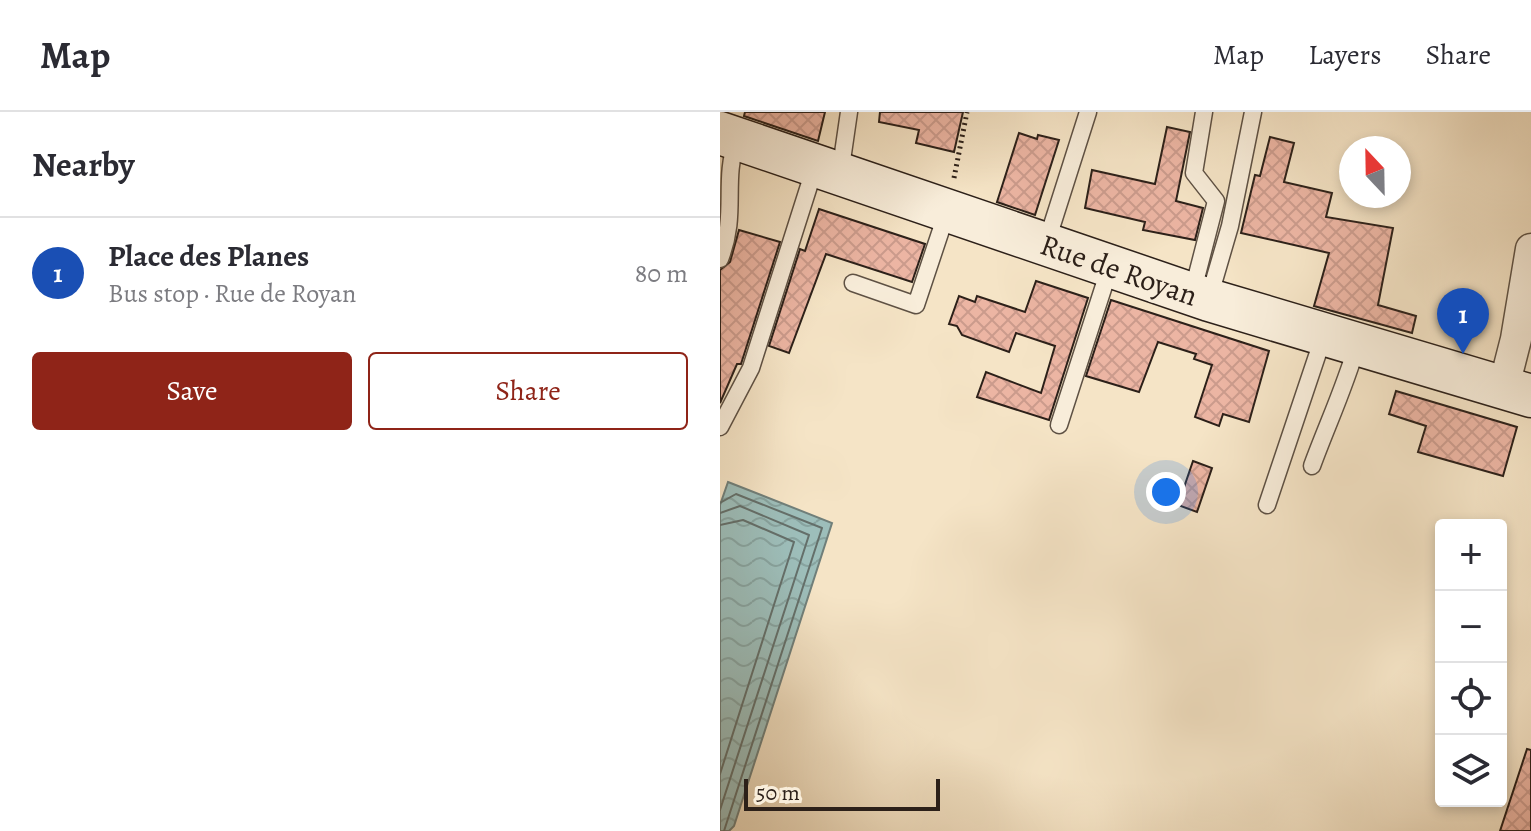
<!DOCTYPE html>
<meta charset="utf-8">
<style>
body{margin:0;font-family:Alegreya,serif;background:#f2f2f3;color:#2b2b33}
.controls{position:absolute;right:24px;bottom:24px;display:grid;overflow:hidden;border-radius:8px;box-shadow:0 4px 12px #0003}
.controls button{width:72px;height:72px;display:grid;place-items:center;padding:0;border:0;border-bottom:2px solid #e1e1e2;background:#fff;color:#2b2b33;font:40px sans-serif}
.compass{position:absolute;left:619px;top:24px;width:72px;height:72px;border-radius:50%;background:#fff;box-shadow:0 4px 12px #0003;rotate:338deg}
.scale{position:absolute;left:24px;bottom:20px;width:196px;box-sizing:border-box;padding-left:8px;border:4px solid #2c2019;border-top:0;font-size:22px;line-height:28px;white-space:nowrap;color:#2c2019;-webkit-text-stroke:6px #f8edda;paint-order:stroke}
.you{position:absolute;left:446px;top:380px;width:28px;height:28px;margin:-20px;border:6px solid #fff;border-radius:50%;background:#1a73e8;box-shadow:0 0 0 12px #1a73e833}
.badge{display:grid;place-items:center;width:52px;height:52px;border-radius:50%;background:#8f2418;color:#fff;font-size:26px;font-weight:700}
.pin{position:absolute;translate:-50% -66px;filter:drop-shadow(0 2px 4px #0008)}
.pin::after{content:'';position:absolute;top:42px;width:28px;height:24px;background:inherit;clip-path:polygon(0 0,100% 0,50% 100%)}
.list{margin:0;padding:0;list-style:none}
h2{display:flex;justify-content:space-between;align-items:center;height:104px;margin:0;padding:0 32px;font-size:34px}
h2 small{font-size:26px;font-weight:400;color:#7c7c81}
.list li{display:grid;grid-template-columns:52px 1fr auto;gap:24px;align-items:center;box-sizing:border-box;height:112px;padding:0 32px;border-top:2px solid #e1e1e2}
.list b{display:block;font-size:30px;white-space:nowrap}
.list p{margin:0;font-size:26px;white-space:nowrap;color:#7c7c81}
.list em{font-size:26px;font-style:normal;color:#7c7c81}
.actions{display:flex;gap:16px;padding:24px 32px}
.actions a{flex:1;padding:18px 0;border:2px solid #8f2418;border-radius:8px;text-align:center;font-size:28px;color:#8f2418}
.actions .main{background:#8f2418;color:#fff}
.icon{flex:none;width:44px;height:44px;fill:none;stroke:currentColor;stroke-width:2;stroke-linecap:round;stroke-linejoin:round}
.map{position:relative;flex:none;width:811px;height:719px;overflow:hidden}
header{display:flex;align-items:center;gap:48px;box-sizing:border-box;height:112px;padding:0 40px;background:#fff;border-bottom:2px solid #e1e1e2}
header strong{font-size:38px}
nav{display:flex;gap:44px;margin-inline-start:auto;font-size:28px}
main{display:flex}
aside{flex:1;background:#fff}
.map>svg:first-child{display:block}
.water{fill:url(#water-waves);stroke:#707f7a;stroke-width:2}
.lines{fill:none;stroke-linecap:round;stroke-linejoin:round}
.shore{stroke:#646f6a;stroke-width:2}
.building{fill:url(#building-cross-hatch);stroke:#2c2019;stroke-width:2}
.lane-casing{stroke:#5e5144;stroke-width:19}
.street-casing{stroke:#5e5144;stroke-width:33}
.secondary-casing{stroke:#2c2019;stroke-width:45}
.path{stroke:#2c2019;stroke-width:5;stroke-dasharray:2 4;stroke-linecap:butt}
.lane{stroke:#f8edda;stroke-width:16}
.street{stroke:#f8edda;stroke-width:30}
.secondary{stroke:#f8edda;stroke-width:42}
.labels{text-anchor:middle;stroke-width:6;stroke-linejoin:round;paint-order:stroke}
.street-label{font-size:30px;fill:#2c2019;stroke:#f8edda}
</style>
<header>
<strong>Map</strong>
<nav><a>Map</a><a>Layers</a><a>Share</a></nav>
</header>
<main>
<aside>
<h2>Nearby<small></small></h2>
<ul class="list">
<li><span class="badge" style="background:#1a4fb4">1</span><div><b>Place des Planes</b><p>Bus stop · Rue de Royan</p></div><em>80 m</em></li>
</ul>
<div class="actions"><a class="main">Save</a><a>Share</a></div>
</aside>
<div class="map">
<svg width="811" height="719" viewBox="0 0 811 719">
<defs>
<pattern id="water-waves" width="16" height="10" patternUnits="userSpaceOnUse" patternTransform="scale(2)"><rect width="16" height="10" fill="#9dbeba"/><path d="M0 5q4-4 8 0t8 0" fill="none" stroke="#87a39f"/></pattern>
<pattern id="building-cross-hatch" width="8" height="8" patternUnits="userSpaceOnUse" patternTransform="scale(2)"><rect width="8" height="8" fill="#ecb5a3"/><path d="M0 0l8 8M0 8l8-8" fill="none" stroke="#cb9b8c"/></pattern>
</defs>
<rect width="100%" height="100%" fill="#f5e4c6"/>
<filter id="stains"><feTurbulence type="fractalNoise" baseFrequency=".0025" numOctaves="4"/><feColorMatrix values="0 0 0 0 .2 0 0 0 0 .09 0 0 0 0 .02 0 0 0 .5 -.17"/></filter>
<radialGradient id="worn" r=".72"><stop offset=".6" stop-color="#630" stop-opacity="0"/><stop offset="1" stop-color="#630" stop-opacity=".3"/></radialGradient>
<path class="water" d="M8 370 112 411 14 714 9 719H0V393Z"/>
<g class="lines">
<g class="shore">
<path d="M0 391 16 382 102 416 4 719"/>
<path d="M0 401 20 394 89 423 0 698"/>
<path d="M0 413 23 408 74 430 0 662"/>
</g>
</g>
<g class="building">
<path d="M25 0H105L98 29 24 4Z"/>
<path d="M160 0H243L234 40 196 31 199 18 159 10Z"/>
<path d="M447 15 470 20 456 89 483 96 475 128 423 118 425 110 365 96 372 58 435 72Z"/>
<path d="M299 21 317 27 318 23 339 28 315 103 277 90Z"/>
<path d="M550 25 574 31 564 70 612 81 606 105 673 116 658 193 696 204 692 221 594 194 609 141 521 121 535 63 540 64Z"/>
<path d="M99 97 205 132 192 170 106 142 69 241 49 234 80 137 85 139Z"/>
<path d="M19 118 60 130 21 252H17L0 291V158L10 150Z"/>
<path d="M316 169 368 186 329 308 257 285 266 260 321 281 335 234 296 221 289 240 242 223 237 214 229 212 239 184 255 190 257 184 305 200Z"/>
<path d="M391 188 549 239 529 310 503 302 499 314 475 305 492 253 474 247 476 242 438 230 419 280 366 264Z"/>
<path d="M676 279 797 315 783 364 698 340 706 314 669 302Z"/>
<path d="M473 349 492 356 477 400 458 393Z"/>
<path d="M807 637 811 638V719H780Z"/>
</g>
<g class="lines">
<defs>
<g id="lane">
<path d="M120 62 129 0"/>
<path d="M326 132 368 0"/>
<path d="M0 147C18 101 2 70 17 28"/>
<path d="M133 171 196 193 227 100"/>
<path d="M472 182 496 89 474 61 484 0"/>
<path d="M489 186 510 114 533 0"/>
<path d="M339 313 390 155"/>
<path d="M0 315 31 256 95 55"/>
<path d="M592 354C607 313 625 275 637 233"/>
<path d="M547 393 604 223"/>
</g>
<path id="street" d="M783 278 796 227 811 137"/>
<path id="secondary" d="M0 21 489 188 811 284"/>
</defs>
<use href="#lane" class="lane-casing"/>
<use href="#street" class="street-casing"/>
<use href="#secondary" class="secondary-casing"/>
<path class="path" d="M234 66 247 0"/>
<use href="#lane" class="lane"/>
<use href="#street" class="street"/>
<use href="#secondary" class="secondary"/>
</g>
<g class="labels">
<g class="street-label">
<text transform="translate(399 158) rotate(19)" y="10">Rue de Royan</text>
</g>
</g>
<rect width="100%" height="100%" filter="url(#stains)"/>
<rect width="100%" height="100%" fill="url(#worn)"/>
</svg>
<div class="controls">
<button>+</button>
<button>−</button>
<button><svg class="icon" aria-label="locate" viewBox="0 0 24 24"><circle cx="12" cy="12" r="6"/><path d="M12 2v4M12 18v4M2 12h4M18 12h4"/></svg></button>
<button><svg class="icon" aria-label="layers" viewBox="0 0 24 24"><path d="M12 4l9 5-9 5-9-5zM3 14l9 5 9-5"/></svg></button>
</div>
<svg class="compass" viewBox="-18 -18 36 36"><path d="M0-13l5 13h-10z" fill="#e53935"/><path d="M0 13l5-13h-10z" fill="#7c7c81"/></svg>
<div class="scale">50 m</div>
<div class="you"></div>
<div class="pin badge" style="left:743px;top:242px;background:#1a4fb4">1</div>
</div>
</main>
